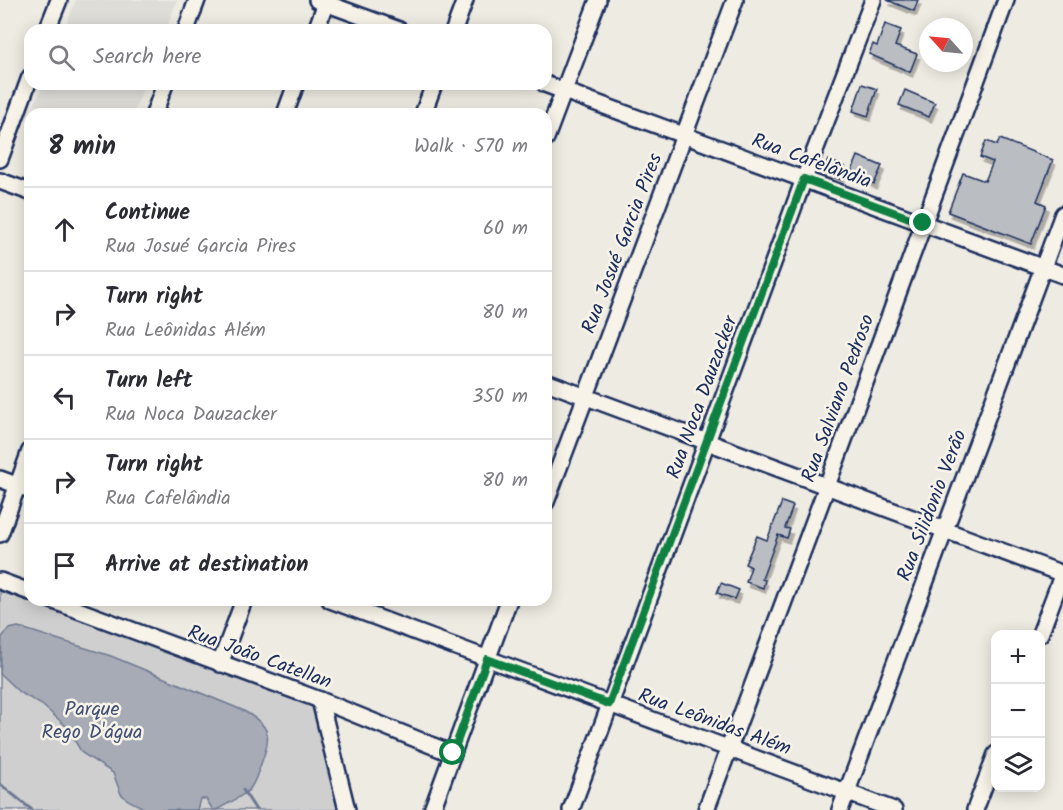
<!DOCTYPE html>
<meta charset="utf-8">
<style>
body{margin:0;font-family:Kalam,sans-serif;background:#f7f7f7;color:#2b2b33}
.controls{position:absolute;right:18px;bottom:18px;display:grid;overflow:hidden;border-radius:12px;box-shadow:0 3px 15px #0003}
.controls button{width:54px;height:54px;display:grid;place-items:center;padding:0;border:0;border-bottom:2px solid #e1e1e2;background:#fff;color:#2b2b33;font:30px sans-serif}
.compass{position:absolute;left:919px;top:18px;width:54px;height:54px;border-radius:50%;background:#fff;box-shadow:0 3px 15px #0003;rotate:297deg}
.stop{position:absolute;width:18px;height:18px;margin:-14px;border:4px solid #0b8043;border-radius:50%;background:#fff}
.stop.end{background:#0b8043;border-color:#fff;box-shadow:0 2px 6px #0008}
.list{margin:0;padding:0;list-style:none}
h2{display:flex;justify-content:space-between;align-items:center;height:78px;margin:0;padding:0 24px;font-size:26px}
h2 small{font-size:20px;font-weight:400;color:#7c7c81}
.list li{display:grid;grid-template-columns:39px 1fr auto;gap:18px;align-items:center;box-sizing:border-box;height:84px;padding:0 24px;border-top:2px solid #e1e1e2}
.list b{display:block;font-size:22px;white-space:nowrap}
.list p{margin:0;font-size:20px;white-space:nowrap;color:#7c7c81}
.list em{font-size:20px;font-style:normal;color:#7c7c81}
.icon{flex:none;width:33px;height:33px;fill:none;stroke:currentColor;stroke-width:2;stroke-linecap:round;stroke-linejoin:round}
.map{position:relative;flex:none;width:1063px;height:810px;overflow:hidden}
.search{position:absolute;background:#fff;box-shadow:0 3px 15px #0003;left:24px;top:24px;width:528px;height:66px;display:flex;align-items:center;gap:15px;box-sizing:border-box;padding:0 21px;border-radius:18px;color:#7c7c81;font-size:22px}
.panel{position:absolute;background:#fff;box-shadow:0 3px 15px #0003;left:24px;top:108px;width:528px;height:498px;border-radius:18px}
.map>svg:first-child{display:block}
.built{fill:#deddd8}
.green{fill:#cfcfcf;stroke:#757f96;stroke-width:1.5}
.water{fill:#a6abb5;stroke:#6e7992;stroke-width:1.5}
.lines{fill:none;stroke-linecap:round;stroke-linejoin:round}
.stream{stroke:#6e7992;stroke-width:3}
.building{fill:#babdc2;stroke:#1b2f5e;stroke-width:1.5;filter:url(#shadow)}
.minor-casing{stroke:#1b2f5e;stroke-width:20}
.minor{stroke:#f7f3e8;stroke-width:15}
.route{stroke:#0b8043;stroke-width:8}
.labels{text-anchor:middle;stroke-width:5;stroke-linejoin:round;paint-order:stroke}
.street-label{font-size:20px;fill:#1b2f5e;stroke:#f7f3e8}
.park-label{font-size:20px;fill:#3f4f75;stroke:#f7f3e8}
</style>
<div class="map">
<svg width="1063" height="810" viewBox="0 0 1063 810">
<defs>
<filter id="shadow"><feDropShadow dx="2.5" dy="5" stdDeviation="0" flood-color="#0004"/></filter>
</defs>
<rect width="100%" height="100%" fill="#eeebe2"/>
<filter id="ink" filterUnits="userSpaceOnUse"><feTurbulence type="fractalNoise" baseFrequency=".0167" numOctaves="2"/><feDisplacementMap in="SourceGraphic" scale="12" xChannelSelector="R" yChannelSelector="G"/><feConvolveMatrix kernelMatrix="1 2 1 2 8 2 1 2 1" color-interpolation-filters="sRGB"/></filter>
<g filter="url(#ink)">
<g class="built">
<path d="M76 0H177L166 30H64Z"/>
<path d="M43 84H145L133 114H61L35 104Z"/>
</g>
<path class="green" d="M0 591 314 704 344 810H0Z"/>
<path class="water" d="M18 627 111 656 242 710C271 726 272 734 261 764 258 772 255 783 249 790 240 798 227 804 216 810H213L206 799H200L197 810H147L128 800 121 794 113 773 82 753 66 726 42 705 19 692 0 674 2 637 9 629Z"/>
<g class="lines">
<g class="stream">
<path d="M0 784 32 810"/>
<path d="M243 790 256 810"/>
</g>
</g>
<g class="building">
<path d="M887 0H918L914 11Z"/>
<path d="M885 24 901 30 895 46 917 54 910 72 869 54 873 44 877 46Z"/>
<path d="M862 84 877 89 868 116 853 111Z"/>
<path d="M905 90 935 103 929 117 899 105Z"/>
<path d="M1000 139 1053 160 1037 201 1046 205 1031 244 948 212 963 173 985 181 993 162 980 157 986 141 997 145Z"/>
<path d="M858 156 882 166 874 184 851 173Z"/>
<path d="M828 160 845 167 840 179 823 172Z"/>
<path d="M782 502 793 506 785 528 790 529 787 538 778 535 762 579 765 580 763 588 746 582 751 567 745 564 757 536 767 540Z"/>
<path d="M721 583 739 590 735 599 717 593Z"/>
</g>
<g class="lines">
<defs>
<g id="minor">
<path d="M317 0 399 30"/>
<path d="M47 30 59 0"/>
<path d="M186 30 197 0"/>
<path d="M316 30 327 0"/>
<path d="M454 30 465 0"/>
<path d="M545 84 1063 275"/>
<path d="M154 114 165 84"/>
<path d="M285 114 296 84"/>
<path d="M423 114 434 84"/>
<path d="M546 138 598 0"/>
<path d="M0 159 30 77"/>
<path d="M0 181 30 192"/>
<path d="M546 382 1063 574"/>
<path d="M0 479 30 490"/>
<path d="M546 502 735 0"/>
<path d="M0 534 30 451"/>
<path d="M0 581 30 592"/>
<path d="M51 600 320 700 453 754"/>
<path d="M330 600 894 810"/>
<path d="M1040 634 1063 573"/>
<path d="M220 664 244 600"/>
<path d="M320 700 347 810"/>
<path d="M432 810 509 600"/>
<path d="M571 810 804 179 873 0"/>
<path d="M706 810 827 486 1006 0"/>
<path d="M840 810 1063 214"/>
<path d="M975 810 996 754"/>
</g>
</defs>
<use href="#minor" class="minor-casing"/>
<use href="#minor" class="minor"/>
</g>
</g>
<g class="lines" filter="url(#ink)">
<path class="route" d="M453 753 487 659 609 704 804 179 923 223"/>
</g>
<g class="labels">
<g class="street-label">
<text transform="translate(812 160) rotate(20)" y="7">Rua Cafelândia</text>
<text transform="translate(621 243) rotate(-69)" y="7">Rua Josué Garcia Pires</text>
<text transform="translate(701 397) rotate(-70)" y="7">Rua Noca Dauzacker</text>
<text transform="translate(837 398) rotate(-70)" y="7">Rua Salviano Pedroso</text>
<text transform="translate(931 505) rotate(-69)" y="7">Rua Silidonio Verão</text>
<text transform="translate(260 656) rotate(20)" y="7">Rua João Catellan</text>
<text transform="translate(715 721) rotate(20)" y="7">Rua Leônidas Além</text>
</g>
<g class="park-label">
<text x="92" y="715">Parque<tspan x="92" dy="23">Rego D'água</tspan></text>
</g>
</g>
</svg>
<div class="controls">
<button>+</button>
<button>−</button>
<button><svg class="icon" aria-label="layers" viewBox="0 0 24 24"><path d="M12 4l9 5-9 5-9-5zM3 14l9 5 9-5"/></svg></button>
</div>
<svg class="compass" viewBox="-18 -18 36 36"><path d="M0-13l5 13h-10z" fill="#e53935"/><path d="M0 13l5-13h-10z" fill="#7c7c81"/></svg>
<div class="stop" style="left:453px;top:753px"></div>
<div class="stop end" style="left:923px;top:223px"></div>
<div class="search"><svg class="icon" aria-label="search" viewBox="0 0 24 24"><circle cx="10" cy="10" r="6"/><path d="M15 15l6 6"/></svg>Search here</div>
<section class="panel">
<h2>8 min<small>Walk · 570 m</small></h2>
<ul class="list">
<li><svg class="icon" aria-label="ahead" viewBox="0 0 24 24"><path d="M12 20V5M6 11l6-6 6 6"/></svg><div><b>Continue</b><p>Rua Josué Garcia Pires</p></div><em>60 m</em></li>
<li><svg class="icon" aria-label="right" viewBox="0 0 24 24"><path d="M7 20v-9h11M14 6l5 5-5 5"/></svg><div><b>Turn right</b><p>Rua Leônidas Além</p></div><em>80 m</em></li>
<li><svg class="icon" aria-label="left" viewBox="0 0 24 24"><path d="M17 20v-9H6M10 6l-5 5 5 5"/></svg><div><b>Turn left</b><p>Rua Noca Dauzacker</p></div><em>350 m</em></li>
<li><svg class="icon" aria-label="right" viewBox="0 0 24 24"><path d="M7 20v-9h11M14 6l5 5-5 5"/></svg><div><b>Turn right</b><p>Rua Cafelândia</p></div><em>80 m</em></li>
<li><svg class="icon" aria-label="arrive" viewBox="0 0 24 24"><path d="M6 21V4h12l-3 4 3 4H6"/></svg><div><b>Arrive at destination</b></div></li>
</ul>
</section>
</div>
